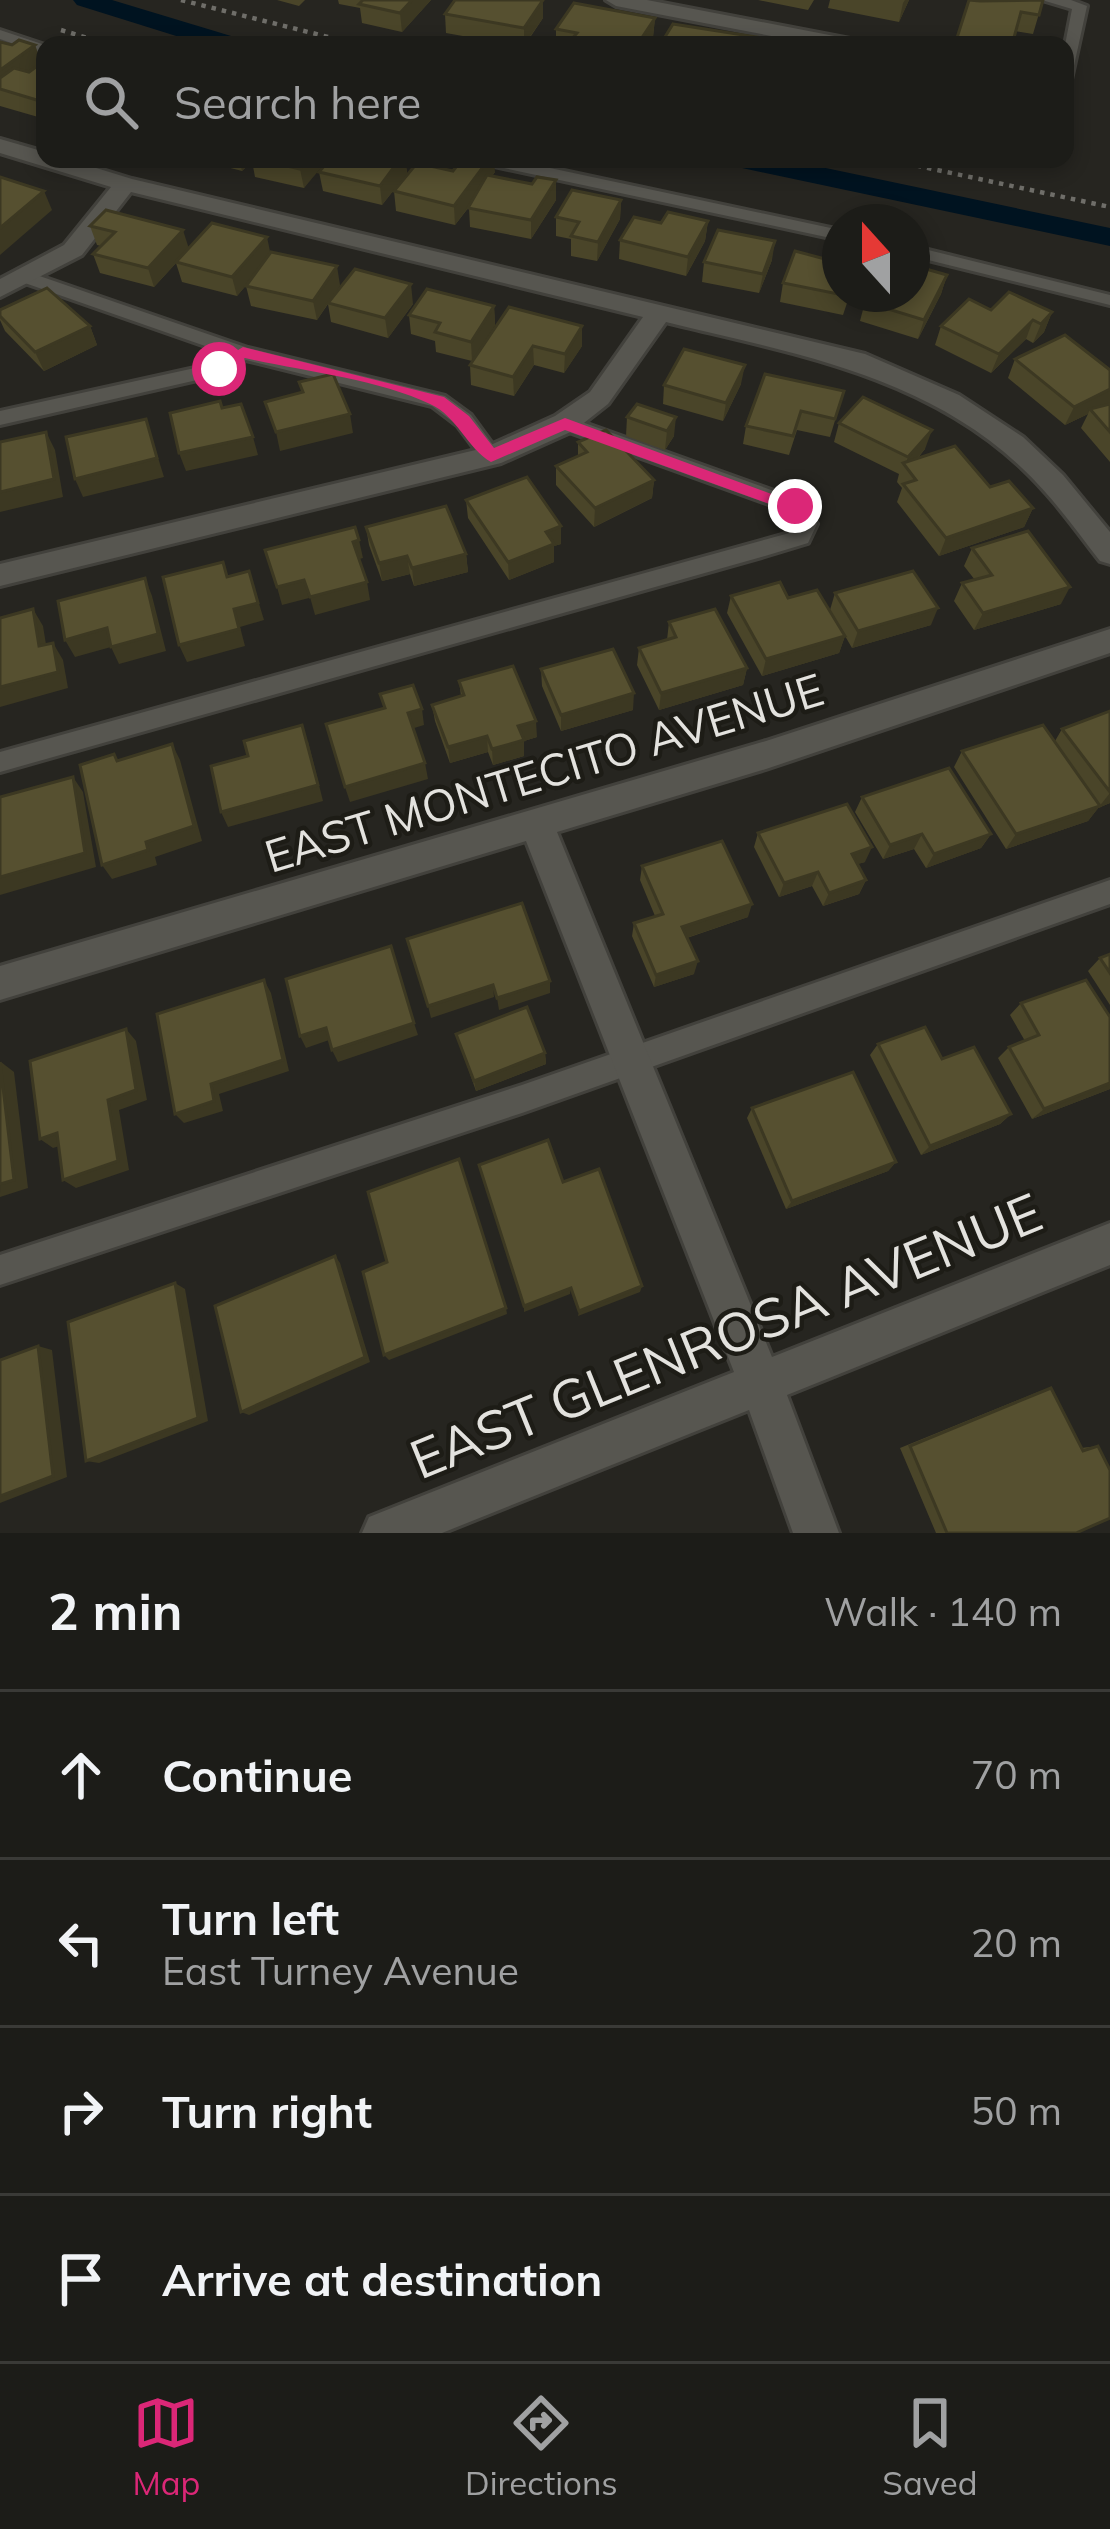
<!DOCTYPE html>
<meta charset="utf-8">
<style>
body{margin:0;font-family:Mulish,sans-serif;background:#252521;color:#f1f3f6}
.compass{position:absolute;left:822px;top:204px;width:108px;height:108px;border-radius:50%;background:#1c1c18;box-shadow:0 6px 18px #0003;rotate:339deg}
.stop{position:absolute;width:36px;height:36px;margin:-27px;border:9px solid #db2777;border-radius:50%;background:#fff}
.stop.end{background:#db2777;border-color:#fff;box-shadow:0 3px 12px #0008}
.list{margin:0;padding:0;list-style:none}
h2{display:flex;justify-content:space-between;align-items:center;height:156px;margin:0;padding:0 48px;font-size:51px}
h2 small{font-size:39px;font-weight:400;color:#a0a1a2}
.list li{display:grid;grid-template-columns:78px 1fr auto;gap:36px;align-items:center;box-sizing:border-box;height:168px;padding:0 48px;border-top:3px solid #3a3a37}
.list b{display:block;font-size:45px;white-space:nowrap}
.list p{margin:0;font-size:39px;white-space:nowrap;color:#a0a1a2}
.list em{font-size:39px;font-style:normal;color:#a0a1a2}
.icon{flex:none;width:66px;height:66px;fill:none;stroke:currentColor;stroke-width:2;stroke-linecap:round;stroke-linejoin:round}
.map{position:relative;flex:none;width:1110px;height:1533px;overflow:hidden}
.search{position:absolute;background:#1c1c18;box-shadow:0 6px 18px #0003;left:36px;right:36px;top:36px;height:132px;display:flex;align-items:center;gap:30px;box-sizing:border-box;padding:0 42px;border-radius:24px;color:#a0a1a2;font-size:45px}
.sheet{height:828px;background:#1c1c18}
nav{display:flex;justify-content:space-around;align-items:center;box-sizing:border-box;height:168px;border-top:3px solid #3a3a37;background:#1c1c18;font-size:33px;color:#a0a1a2}
nav a{display:grid;justify-items:center;gap:6px}
nav .on{color:#db2777}
.map>svg:first-child{display:block}
.lines{fill:none;stroke-linecap:round;stroke-linejoin:round}
.canal{fill:#001320;fill-rule:evenodd}
.service-casing{stroke:#42413c;stroke-width:6}
.minor-casing{stroke:#42413c;stroke-width:6}
.path{stroke:#6f6e69;stroke-width:4.5;stroke-dasharray:4.5 6;stroke-linecap:butt}
.service{fill:#575650;fill-rule:evenodd}
.minor{fill:#575650;fill-rule:evenodd}
.wall{fill:#4a4529}
.shaded-wall{fill:#3c3822}
.building{fill:#565030;stroke:#3c3822;stroke-width:3}
.route{fill:#db2777}
.labels{text-anchor:middle;stroke-width:9;stroke-linejoin:round;paint-order:stroke}
.street-label{font-size:45px;fill:#e3e2de;stroke:#1d1c16}
.near-street-label{font-size:54px;fill:#e3e2de;stroke:#1d1c16}
</style>
<div class="map">
<svg width="1110" height="1533" viewBox="0 0 1110 1533">
<rect width="100%" height="100%" fill="#262520"/>
<g class="lines">
<g class="canal">
<path d="M73 0H112L241 39 245 45H205L77 5Z"/>
<path d="M728 159H783L1110 228V246L742 168Z"/>
</g>
<defs>
<g id="service">
<path d="M1042 0H1071L1087 6 1070 84 1065 86V45L1072 9Z"/>
<path d="M0 30 45 45V55L0 39Z"/>
<path d="M477 159H508L840 230V240L485 164Z"/>
<path d="M912 246 1110 295V305L912 256Z"/>
<path d="M28 272 248 348 445 396 471 415 501 456 498 461H484L457 425 432 406 246 360 219 375 0 425V411L213 364 228 354 22 282 19 278Z"/>
<path d="M565 416 802 501 817 524 808 543 765 556 0 772V752L793 532 796 524 788 511 558 428V418Z"/>
<path d="M1110 880V904L522 1113 0 1285V1255L522 1085Z"/>
</g>
<g id="minor">
<path d="M606 0H647L850 39 860 45H818L616 6Z"/>
<path d="M0 139 45 152V159H67L132 179 865 354 959 395 1023 437 1063 475 1110 532V564L1100 561C1075 529 1052 496 1022 468 924 375 792 353 666 322L608 404 575 430 501 463 0 586V564L484 448 555 416 590 392 643 317 131 192 82 255 0 297V279L64 245 111 187 0 153Z"/>
<path d="M1110 629V653L766 769 557 832 772 1357 1110 1223V1265L787 1395 839 1533H793L749 1410 442 1533H362L369 1517 734 1372 526 841 0 1000V966L766 741Z"/>
</g>
</defs>
<use href="#service" class="service-casing"/>
<use href="#minor" class="minor-casing"/>
<g class="path">
<path d="M181 0 360 45"/>
<path d="M61 30 111 45"/>
<path d="M886 159 1110 207"/>
</g>
<use href="#service" class="service"/>
<use href="#minor" class="minor"/>
</g>
<g class="wall">
<path d="M277 0H305L299 6Z"/>
<path d="M338 0H431L402 32 362 23 360 8 339 4Z"/>
<path d="M758 0H814L808 10Z"/>
<path d="M830 0H909L899 22 828 8Z"/>
<path d="M969 0H1043L1033 34 1015 31 1012 45H955Z"/>
<path d="M445 14 543 18 525 45H513L446 33Z"/>
<path d="M655 18 653 37 648 45H556V29Z"/>
<path d="M0 42 12 45H35L42 64 45 65V119L0 106Z"/>
<path d="M196 159H324L304 188 255 177 252 161 242 171Z"/>
<path d="M330 159H405L407 173 382 205 323 191 319 172Z"/>
<path d="M453 171 495 172 492 176 556 200 531 239 470 227 469 207 455 225 396 211 394 191Z"/>
<path d="M621 200 620 219 597 261 571 256V239L556 236V217Z"/>
<path d="M708 221 705 241 686 276 619 259 620 240 661 223Z"/>
<path d="M90 226 189 248 271 252 340 285 332 298 413 304 388 338 331 322 328 304 317 320 251 306 246 286 248 283 237 296 182 282 176 263 154 287 100 273 93 254 101 246 97 245Z"/>
<path d="M772 260 759 293 702 282 704 262Z"/>
<path d="M947 275 941 294 918 339 860 321 865 302Z"/>
<path d="M783 283 850 294 843 315 780 302Z"/>
<path d="M494 306 495 325 472 361 436 352 435 341 411 334 409 315Z"/>
<path d="M0 310 90 326 97 345 44 371 5 331 0 320Z"/>
<path d="M991 310 1052 312 1044 332 1033 343 1026 339 991 373 935 345 941 326Z"/>
<path d="M582 326V346L564 373 534 365 514 396 471 385 470 365Z"/>
<path d="M1015 359 1110 404V462L1081 428 1088 414 1065 425 1008 378Z"/>
<path d="M741 384 723 421 663 404 664 385Z"/>
<path d="M844 391 830 437 797 430 789 455 743 444 746 426Z"/>
<path d="M637 404 674 436 665 450 626 436 627 417Z"/>
<path d="M839 423 925 449 917 459 990 487 1033 508 1024 527 939 556 897 502 902 488 897 482 899 474 834 442Z"/>
<path d="M578 442 654 480 652 498 594 527 556 485V466L578 456Z"/>
<path d="M466 500 561 526V544L554 546V562L509 580 468 518Z"/>
<path d="M366 527 466 554 468 572 414 586 410 574 382 581 369 545Z"/>
<path d="M972 548 1061 604 974 630 954 601 962 583 975 580 964 566Z"/>
<path d="M835 593 931 625 852 648 830 610Z"/>
<path d="M731 596 788 598 845 636 839 653 762 676 727 613Z"/>
<path d="M669 622 747 668 743 685 659 710 637 665 639 648 667 640Z"/>
<path d="M541 669 633 710 561 731 542 686Z"/>
<path d="M459 681 537 737 524 741V756L493 765 488 752 450 763 435 721 432 705 461 696Z"/>
<path d="M1110 711V803L1098 808 1088 821 1006 849 954 767 962 751 1055 741 1062 729Z"/>
<path d="M862 797 991 834 981 848 926 868 914 849 883 859 855 812Z"/>
<path d="M758 833 865 862 857 864 866 880 859 894 823 906 812 886 779 897 754 847Z"/>
<path d="M642 866 748 917 687 938 694 974 654 987 632 936 634 923 655 916 640 880Z"/>
<path d="M1110 954V1005L1088 971 1100 958Z"/>
<path d="M1021 1003 1110 1089 1032 1119 998 1058 1009 1047 1025 1041 1010 1015Z"/>
<path d="M456 1034 545 1053 546 1064 476 1091Z"/>
<path d="M878 1044 942 1059 1011 1114 1000 1124 921 1155 870 1055Z"/>
<path d="M752 1108 896 1162 888 1171 786 1209 747 1118Z"/>
<path d="M1051 1388 1081 1448 1098 1446 1076 1533H936L900 1448 1038 1392Z"/>
</g>
<g class="shaded-wall">
<path d="M412 0H431L402 32 400 13Z"/>
<path d="M543 0V18L524 45V28Z"/>
<path d="M905 0H909L899 22 903 3Z"/>
<path d="M655 18 653 37 648 45H637Z"/>
<path d="M35 45 42 65 0 89V70Z"/>
<path d="M239 159H251L252 161 242 171Z"/>
<path d="M309 159H324L325 163 304 188 300 169Z"/>
<path d="M400 159H405L407 173 382 205 380 186Z"/>
<path d="M489 159H494L495 172 455 225 454 206Z"/>
<path d="M556 180V200L531 239V220Z"/>
<path d="M44 191 52 210 0 255V228Z"/>
<path d="M621 200 620 219 597 261 598 242Z"/>
<path d="M708 221 705 241 686 276 688 257Z"/>
<path d="M183 230 189 249 154 287 148 268Z"/>
<path d="M267 237 271 256 237 296 232 277Z"/>
<path d="M775 241 772 260 759 293 763 274Z"/>
<path d="M337 266 340 285 317 320 313 301Z"/>
<path d="M947 275 941 294 918 339 924 320Z"/>
<path d="M411 284 413 304 388 338 385 318Z"/>
<path d="M494 306 495 325 472 361 471 342Z"/>
<path d="M1052 312 1044 332 1033 343 1041 324Z"/>
<path d="M1033 320 1026 339 991 373 999 354Z"/>
<path d="M90 326 97 345 44 371 35 352Z"/>
<path d="M582 326V346L564 373 565 354Z"/>
<path d="M533 346 534 365 514 396 513 377Z"/>
<path d="M745 365 741 384 723 421 726 403Z"/>
<path d="M1110 389V403L1090 409 1088 414 1065 425 1074 407Z"/>
<path d="M350 414 353 433 280 451 276 432Z"/>
<path d="M676 417 674 436 665 450 667 431Z"/>
<path d="M146 419 164 477 83 497 75 479Z"/>
<path d="M932 430 925 449 907 469 905 466 908 457Z"/>
<path d="M46 432 55 450 63 497 0 512V492Z"/>
<path d="M253 437 258 455 186 471 179 453Z"/>
<path d="M654 480 652 498 594 527 595 508Z"/>
<path d="M1033 508 1024 527 939 556 946 538Z"/>
<path d="M561 526V544L554 546V562L509 580 508 562 546 532Z"/>
<path d="M359 540 363 558 356 560 353 542Z"/>
<path d="M466 554 468 572 414 586 412 568Z"/>
<path d="M407 556 410 574 382 581 379 563Z"/>
<path d="M249 571 264 620 240 627 245 646 187 662 179 645 234 609Z"/>
<path d="M145 578 152 596 166 651 119 664 111 647 75 657 65 640Z"/>
<path d="M304 580 309 598 282 605 277 587Z"/>
<path d="M367 582 370 600 315 615 310 597Z"/>
<path d="M1070 587 1061 604 974 630 983 613Z"/>
<path d="M938 608 931 625 852 648 858 631Z"/>
<path d="M33 609 43 626 49 663 39 646Z"/>
<path d="M845 636 839 653 762 676 766 659Z"/>
<path d="M53 643 63 660 68 688 0 707V687Z"/>
<path d="M747 668 743 685 659 710 661 693Z"/>
<path d="M634 693 633 710 561 731V715Z"/>
<path d="M422 709 424 725 411 729 408 713Z"/>
<path d="M536 721 537 737 524 741V756L493 765 492 749 518 726Z"/>
<path d="M487 736 488 752 450 763 448 747Z"/>
<path d="M308 741 323 801 228 827 221 812Z"/>
<path d="M172 744 180 760 202 841 155 857 157 865 112 879 102 865 146 842Z"/>
<path d="M425 763 428 779 350 802 345 787Z"/>
<path d="M73 777 83 792 96 867 0 895V877Z"/>
<path d="M1110 793V803L1098 808Z"/>
<path d="M1100 806 1088 821 1006 849 1016 834Z"/>
<path d="M922 834 914 849 883 859 890 845Z"/>
<path d="M991 834 981 848 926 868 934 854Z"/>
<path d="M872 847 865 862 845 868 852 854Z"/>
<path d="M818 872 812 886 779 897 784 883Z"/>
<path d="M866 880 859 894 823 906 829 893Z"/>
<path d="M752 904 748 917 680 940 682 927Z"/>
<path d="M698 961 694 974 654 987 656 975Z"/>
<path d="M264 980 271 993 289 1071 219 1094 223 1111 184 1123 175 1114 211 1084Z"/>
<path d="M550 981V993L499 1010 497 998Z"/>
<path d="M493 985 494 997 431 1018 428 1006Z"/>
<path d="M414 1023 418 1035 338 1062 332 1050Z"/>
<path d="M326 1028 332 1039 306 1048 300 1036Z"/>
<path d="M126 1029 136 1041 147 1100 119 1110 129 1170 76 1188 63 1180 108 1100Z"/>
<path d="M545 1053 546 1064 476 1091 474 1081Z"/>
<path d="M1 1062 14 1072 28 1188 0 1197Z"/>
<path d="M1110 1083V1089L1032 1119 1044 1109Z"/>
<path d="M1011 1114 1000 1124 921 1155 930 1146Z"/>
<path d="M57 1133 69 1143 53 1148 40 1139Z"/>
<path d="M896 1162 888 1171 786 1209 792 1201Z"/>
<path d="M335 1256 340 1263 370 1362 249 1415 241 1412Z"/>
<path d="M175 1283 185 1289 208 1421 99 1463 86 1461Z"/>
<path d="M642 1286 640 1292 578 1316 579 1311Z"/>
<path d="M571 1288 570 1294 524 1312V1306Z"/>
<path d="M506 1308 507 1314 389 1360 384 1355Z"/>
<path d="M38 1346 52 1350 67 1477 0 1503V1496Z"/>
</g>
<g class="building">
<path d="M363 0H412L400 13 359 4Z"/>
<path d="M455 0H543L524 28 445 14Z"/>
<path d="M969 0 980 1 1043 0 1039 15 1021 12 1012 45 955 44Z"/>
<path d="M574 3 655 18 637 45 613 41 610 45H596L571 40 577 33 556 29Z"/>
<path d="M673 24 769 39 766 45H660Z"/>
<path d="M19 40 35 45 0 70V42L12 45Z"/>
<path d="M40 64 45 65V97L40 101 0 89V78L14 68 29 72Z"/>
<path d="M258 159H309L300 169Z"/>
<path d="M330 159H400L380 186 319 172Z"/>
<path d="M462 159H489L454 206 394 191 417 163 453 171Z"/>
<path d="M487 175 532 184 537 177 556 180 531 220 468 208Z"/>
<path d="M0 177 44 191 0 228Z"/>
<path d="M572 190 621 200 598 242 571 236 579 222 556 217Z"/>
<path d="M106 210 183 230 148 268 93 254 115 232 90 226Z"/>
<path d="M668 212 708 221 688 257 620 240 634 217 661 223Z"/>
<path d="M212 223 267 237 232 277 176 262Z"/>
<path d="M718 230 775 241 763 274 704 262Z"/>
<path d="M795 251 840 263V294H848V296L783 283Z"/>
<path d="M271 252 337 266 313 301 246 286Z"/>
<path d="M912 265 947 275 924 320 865 302 870 294H912Z"/>
<path d="M355 269 411 284 385 318 328 303Z"/>
<path d="M47 288 90 326 35 352 0 316V310Z"/>
<path d="M427 289 494 306 471 342 435 332 440 323 409 315Z"/>
<path d="M1009 292 1052 312 1041 324 1033 320 999 354 941 326 969 299 991 310Z"/>
<path d="M509 307 582 326 565 354 533 346 513 377 470 365Z"/>
<path d="M1065 335 1110 370V389L1074 407 1015 359Z"/>
<path d="M684 349 745 365 726 403 664 385Z"/>
<path d="M333 374 350 414 276 432 265 402 303 392 299 382Z"/>
<path d="M765 374 844 391 835 419 801 411 793 436 746 426Z"/>
<path d="M863 397 932 430 908 457 839 423Z"/>
<path d="M220 401 222 408 241 404 253 437 179 453 170 413Z"/>
<path d="M637 404 676 417 667 431 627 417Z"/>
<path d="M1110 404V432L1090 409Z"/>
<path d="M146 419 157 458 75 479 66 437Z"/>
<path d="M606 430 654 480 595 508 556 466 587 452 578 442Z"/>
<path d="M46 432 54 479 0 492V442Z"/>
<path d="M955 446 990 487 1009 481 1033 508 946 538 903 484 916 480 903 463Z"/>
<path d="M527 477 561 526 546 532 554 544 508 562 466 500Z"/>
<path d="M446 506 466 554 412 568 407 556 379 563 366 527Z"/>
<path d="M355 527 359 540 353 542 367 582 310 597 304 580 277 587 265 550Z"/>
<path d="M1028 531 1070 587 983 613 962 583 992 575 972 548Z"/>
<path d="M223 562 227 577 249 571 258 603 234 609 239 629 179 645 163 577Z"/>
<path d="M913 571 938 608 858 631 835 593Z"/>
<path d="M145 578 158 634 111 647 107 628 65 640 58 601Z"/>
<path d="M780 582 788 598 817 590 845 636 766 659 731 596Z"/>
<path d="M33 609 39 646 53 643 58 672 0 687V618Z"/>
<path d="M715 609 747 668 661 693 639 648 676 637 669 622Z"/>
<path d="M613 649 634 693 561 715 541 669Z"/>
<path d="M513 666 536 721 518 726 524 740 492 749 487 736 448 747 432 705 464 695 459 681Z"/>
<path d="M413 685 422 709 408 713 425 763 345 787 326 724 385 708 380 694Z"/>
<path d="M1110 711V792L1062 729Z"/>
<path d="M302 725 318 785 221 812 211 766 248 756 244 741Z"/>
<path d="M1043 725 1100 806 1016 834 962 751Z"/>
<path d="M172 744 194 826 146 842 148 850 102 865 80 765 114 754 117 761Z"/>
<path d="M949 768 991 834 934 854 922 834 890 845 862 797Z"/>
<path d="M73 777 85 853 0 877V797Z"/>
<path d="M847 804 872 847 852 854 866 880 829 893 818 872 784 883 758 833Z"/>
<path d="M722 841 752 904 682 927 698 961 656 975 634 923 663 914 642 866Z"/>
<path d="M522 903 550 981 497 998 493 985 428 1006 407 939Z"/>
<path d="M391 946 414 1023 332 1050 326 1028 300 1036 286 979Z"/>
<path d="M1110 954V973L1100 958Z"/>
<path d="M264 980 283 1060 211 1084 214 1101 175 1114 157 1014Z"/>
<path d="M1086 980 1110 1017V1083L1044 1109 1009 1047 1039 1035 1021 1003Z"/>
<path d="M527 1007 545 1053 474 1081 456 1034Z"/>
<path d="M925 1027 942 1059 974 1047 1011 1114 930 1146 878 1044Z"/>
<path d="M126 1029 136 1090 108 1100 118 1161 63 1180 57 1133 40 1139 30 1061Z"/>
<path d="M0 1062 14 1180 0 1184Z"/>
<path d="M853 1072 896 1162 792 1201 752 1108Z"/>
<path d="M548 1140 563 1182 599 1169 642 1286 579 1311 571 1288 524 1306 479 1165Z"/>
<path d="M459 1159 506 1308 384 1355 363 1272 387 1262 368 1192Z"/>
<path d="M335 1256 365 1357 241 1412 215 1306Z"/>
<path d="M175 1283 198 1418 86 1461 68 1322Z"/>
<path d="M38 1346 53 1476 0 1496V1360Z"/>
<path d="M1051 1388 1083 1451 1098 1446 1110 1470V1518L1076 1533H947L910 1446Z"/>
</g>
<path class="route" d="M243 347 444 397 469 416 494 448 565 418 804 506 789 511 565 430 491 462C467 448 457 416 430 404 378 379 302 371 245 358L225 372H214V365Z"/>
<g class="labels">
<g class="street-label">
<text transform="translate(544 773) rotate(-17)" y="16">EAST MONTECITO AVENUE</text>
</g>
<g class="near-street-label">
<text transform="translate(726 1336) rotate(-22)" y="19">EAST GLENROSA AVENUE</text>
</g>
</g>
</svg>
<svg class="compass" viewBox="-18 -18 36 36"><path d="M0-13l5 13h-10z" fill="#e53935"/><path d="M0 13l5-13h-10z" fill="#a0a1a2"/></svg>
<div class="stop" style="left:219px;top:369px"></div>
<div class="stop end" style="left:795px;top:506px"></div>
<div class="search"><svg class="icon" aria-label="search" viewBox="0 0 24 24"><circle cx="10" cy="10" r="6"/><path d="M15 15l6 6"/></svg>Search here</div>
</div>
<section class="sheet">
<h2>2 min<small>Walk · 140 m</small></h2>
<ul class="list">
<li><svg class="icon" aria-label="ahead" viewBox="0 0 24 24"><path d="M12 20V5M6 11l6-6 6 6"/></svg><div><b>Continue</b></div><em>70 m</em></li>
<li><svg class="icon" aria-label="left" viewBox="0 0 24 24"><path d="M17 20v-9H6M10 6l-5 5 5 5"/></svg><div><b>Turn left</b><p>East Turney Avenue</p></div><em>20 m</em></li>
<li><svg class="icon" aria-label="right" viewBox="0 0 24 24"><path d="M7 20v-9h11M14 6l5 5-5 5"/></svg><div><b>Turn right</b></div><em>50 m</em></li>
<li><svg class="icon" aria-label="arrive" viewBox="0 0 24 24"><path d="M6 21V4h12l-3 4 3 4H6"/></svg><div><b>Arrive at destination</b></div></li>
</ul>
</section>
<nav>
<a class="on"><svg class="icon" aria-label="map" viewBox="0 0 24 24"><path d="M3 6l6-2 6 2 6-2v14l-6 2-6-2-6 2zM9 4v14M15 6v14"/></svg>Map</a>
<a><svg class="icon" aria-label="directions" viewBox="0 0 24 24"><path d="M12 3l9 9-9 9-9-9zM9 14v-3h6M13 9l2 2-2 2"/></svg>Directions</a>
<a><svg class="icon" aria-label="saved" viewBox="0 0 24 24"><path d="M7 4h10v16l-5-4-5 4z"/></svg>Saved</a>
</nav>
